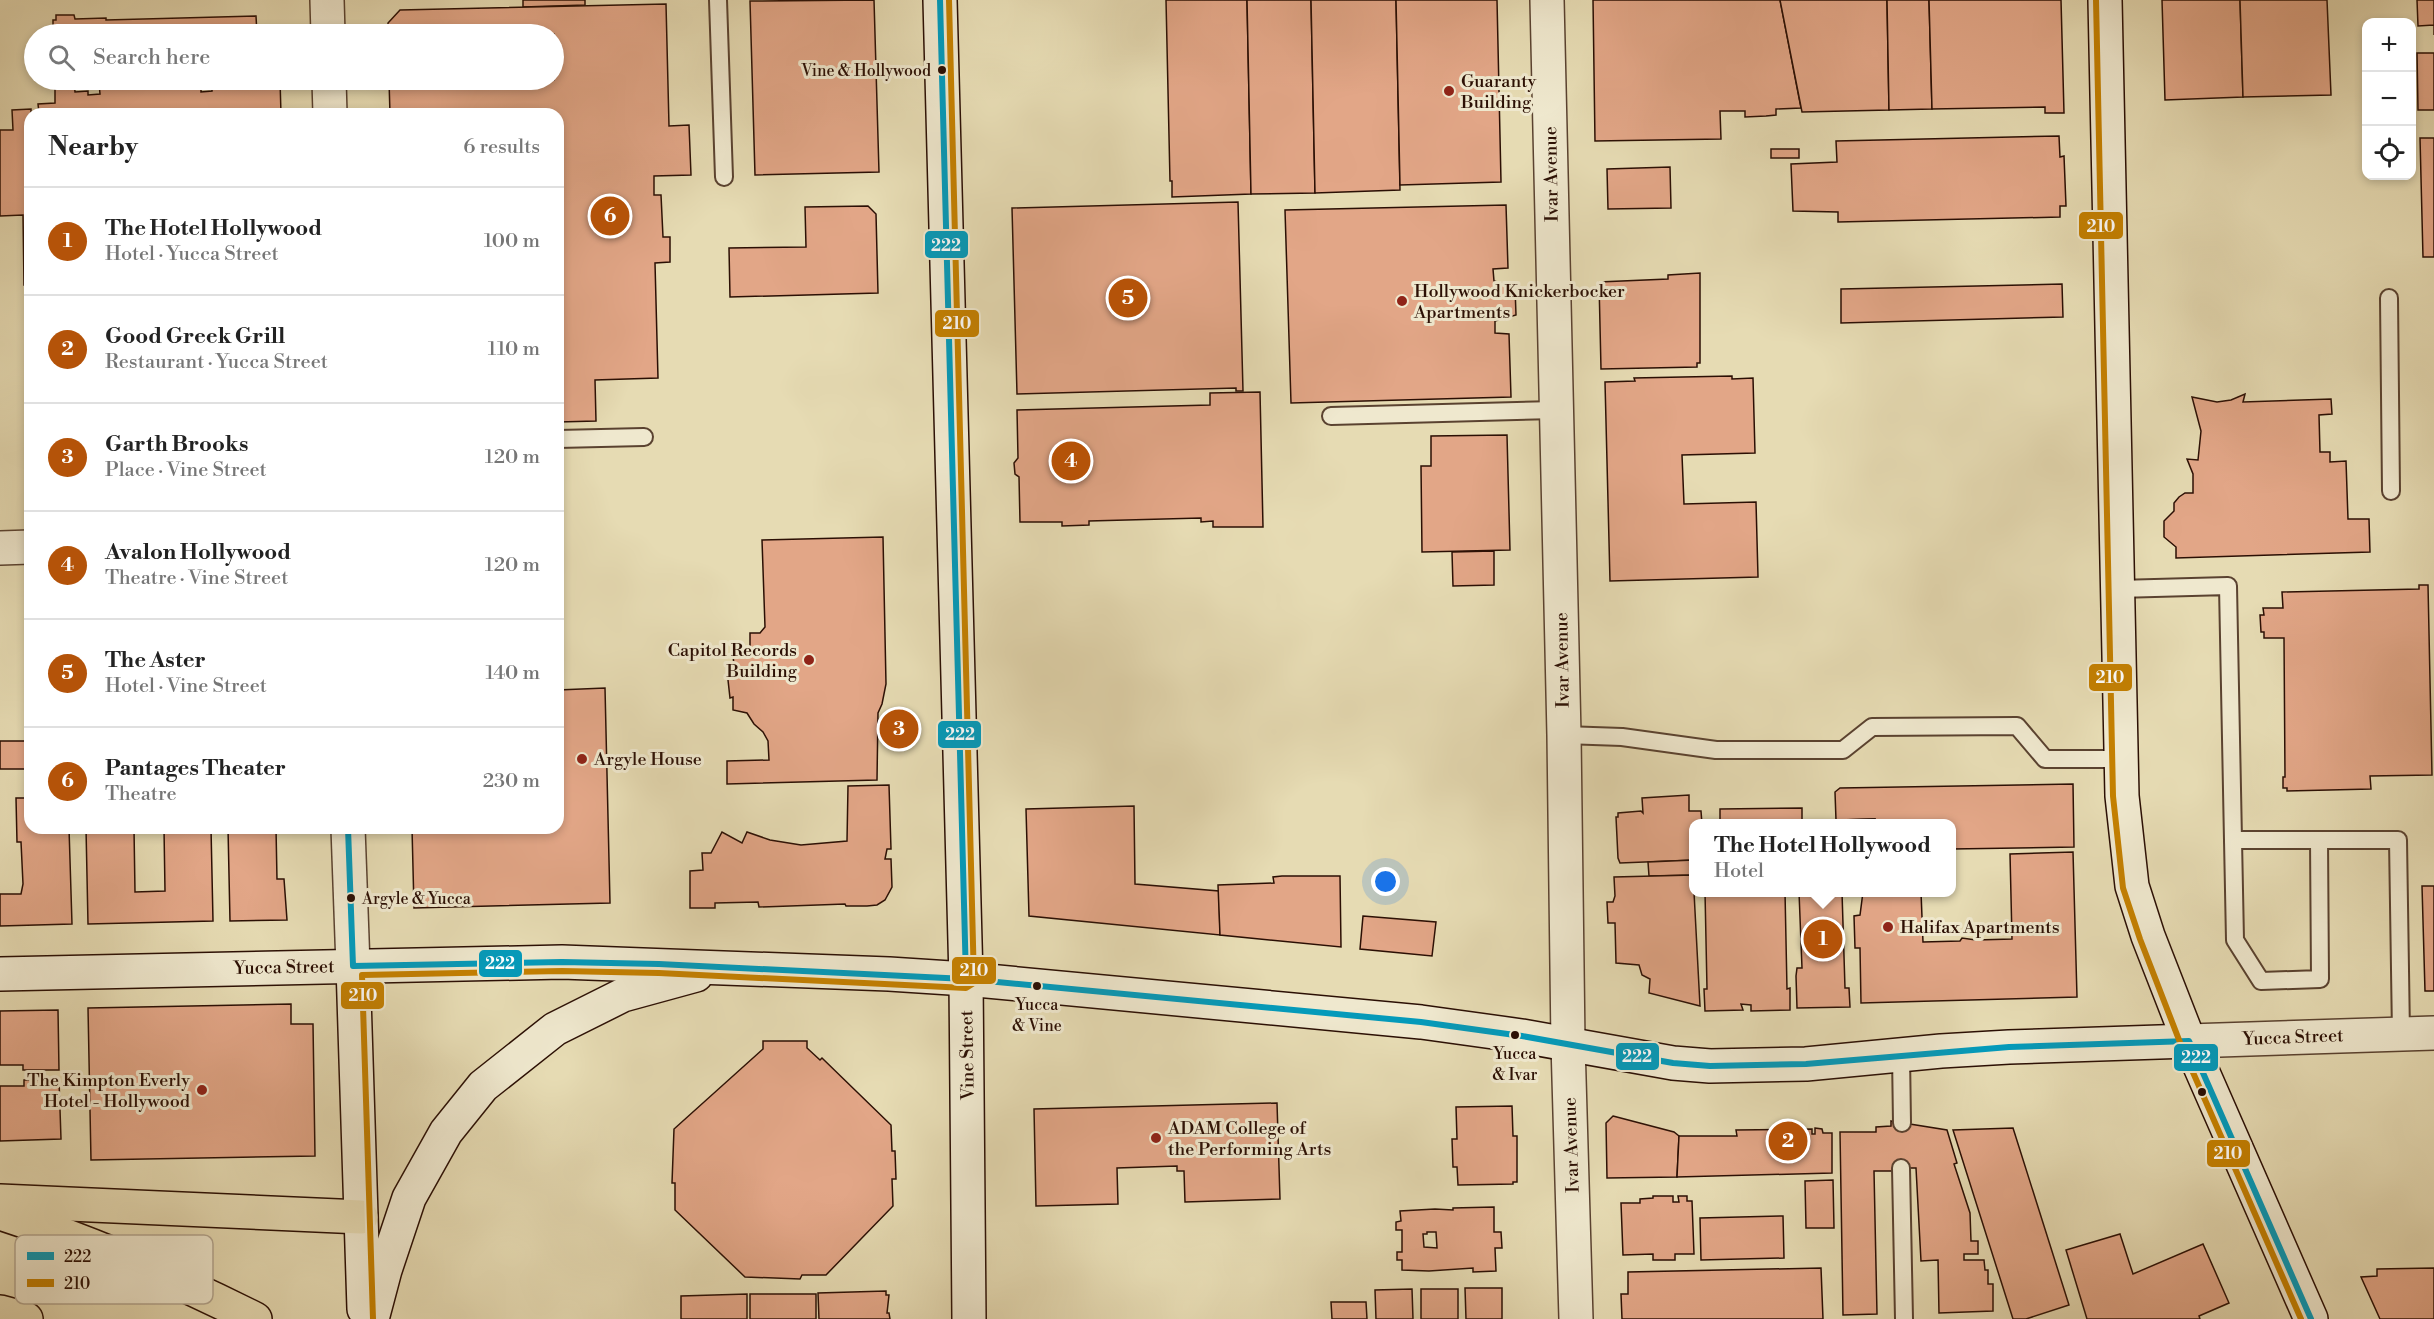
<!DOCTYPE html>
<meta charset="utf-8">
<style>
body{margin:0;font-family:"Libre Bodoni",serif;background:#f2f2f2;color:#222}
.controls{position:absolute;right:18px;top:18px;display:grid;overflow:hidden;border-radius:12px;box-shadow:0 3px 9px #0003}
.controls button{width:54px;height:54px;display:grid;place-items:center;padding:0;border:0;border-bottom:2px solid #e0e0e0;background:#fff;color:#222;font:30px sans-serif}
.you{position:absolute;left:1386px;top:882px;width:21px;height:21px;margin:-15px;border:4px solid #fff;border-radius:50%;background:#1a73e8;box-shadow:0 0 0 9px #1a73e833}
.badge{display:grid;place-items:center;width:39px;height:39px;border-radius:50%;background:#b45309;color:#fff;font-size:20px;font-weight:700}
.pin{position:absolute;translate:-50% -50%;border:3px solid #fff;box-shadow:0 2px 6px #0006}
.popup{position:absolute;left:1689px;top:819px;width:267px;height:78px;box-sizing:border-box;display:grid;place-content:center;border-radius:12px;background:#fff;filter:drop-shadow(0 2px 4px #0005);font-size:20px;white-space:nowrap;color:#767676}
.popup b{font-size:22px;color:#222}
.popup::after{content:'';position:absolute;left:50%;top:100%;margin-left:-12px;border:12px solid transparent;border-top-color:#fff}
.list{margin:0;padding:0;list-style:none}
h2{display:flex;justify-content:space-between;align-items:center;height:78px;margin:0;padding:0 24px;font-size:26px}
h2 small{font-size:20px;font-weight:400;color:#767676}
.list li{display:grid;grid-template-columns:39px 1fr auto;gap:18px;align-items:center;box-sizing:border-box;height:108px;padding:0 24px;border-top:2px solid #e0e0e0}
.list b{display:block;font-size:22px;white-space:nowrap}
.list p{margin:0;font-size:20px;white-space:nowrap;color:#767676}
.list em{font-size:20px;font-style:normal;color:#767676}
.icon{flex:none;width:33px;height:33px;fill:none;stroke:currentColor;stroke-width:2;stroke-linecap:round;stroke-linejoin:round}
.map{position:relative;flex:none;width:2434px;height:1319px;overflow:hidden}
.search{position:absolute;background:#fff;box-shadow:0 3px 9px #0003;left:24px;top:24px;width:540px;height:66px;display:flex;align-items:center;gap:15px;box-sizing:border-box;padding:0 21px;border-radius:33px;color:#767676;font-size:22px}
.panel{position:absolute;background:#fff;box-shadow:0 3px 9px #0003;left:24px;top:108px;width:540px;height:726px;border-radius:18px}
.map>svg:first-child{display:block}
.building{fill:#e2a687;stroke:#2b0f04;stroke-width:1.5;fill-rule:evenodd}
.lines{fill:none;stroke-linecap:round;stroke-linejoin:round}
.lane-casing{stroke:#5a4230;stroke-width:20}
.street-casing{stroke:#5a4230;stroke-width:36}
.secondary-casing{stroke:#2b0f04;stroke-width:36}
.highway-casing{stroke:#2b0f04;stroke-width:36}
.lane{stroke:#efe8ce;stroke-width:16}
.street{stroke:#efe8ce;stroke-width:33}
.secondary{stroke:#efe8ce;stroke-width:33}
.highway{stroke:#e6dbb3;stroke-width:33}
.bus-1-casing{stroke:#efe8ce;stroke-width:10}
.bus-2-casing{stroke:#efe8ce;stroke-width:10}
.bus-1{stroke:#049aba;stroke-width:6}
.bus-2{stroke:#c48001;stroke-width:6}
.bus-dot{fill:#2b0f04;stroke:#efe8ce;stroke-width:2}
.poi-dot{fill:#8f2418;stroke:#efe8ce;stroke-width:2}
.labels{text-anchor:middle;stroke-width:6;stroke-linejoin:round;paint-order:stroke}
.bus-label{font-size:16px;fill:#2b0f04;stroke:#efe8ce}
.poi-label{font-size:18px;fill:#2b0f04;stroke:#efe8ce;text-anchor:start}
.street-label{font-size:18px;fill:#2b0f04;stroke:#efe8ce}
.key{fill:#efe8ce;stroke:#b4a791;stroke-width:1.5}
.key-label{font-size:16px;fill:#2b0f04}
.line-badge{stroke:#efe8ce;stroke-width:2}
.badge-label{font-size:16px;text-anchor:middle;font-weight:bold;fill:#fff}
</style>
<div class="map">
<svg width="2434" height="1319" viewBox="0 0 2434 1319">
<rect width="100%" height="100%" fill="#e6dbb3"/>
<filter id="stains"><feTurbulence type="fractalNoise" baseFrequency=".00333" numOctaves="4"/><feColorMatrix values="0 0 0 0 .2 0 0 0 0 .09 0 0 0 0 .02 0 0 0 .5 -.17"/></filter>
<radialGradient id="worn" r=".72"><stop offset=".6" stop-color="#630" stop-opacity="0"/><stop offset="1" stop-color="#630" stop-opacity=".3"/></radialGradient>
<g class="building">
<path d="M523 0H585V5L523 7Z"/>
<path d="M874 0 879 172 755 175 750 1Z"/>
<path d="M1166 0H1247L1251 194 1172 197V181H1170Z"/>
<path d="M1247 0H1311L1315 193 1251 194Z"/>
<path d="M1311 0H1396L1400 190 1315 193Z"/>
<path d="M1396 0H1497L1501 182 1400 185Z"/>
<path d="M1593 0H1780L1801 108 1776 109V115L1766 116 1745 117V111H1720L1721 139 1595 141Z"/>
<path d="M1780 0H1887L1889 110 1802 112Z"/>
<path d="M1887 0H1929L1932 109 1889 110Z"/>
<path d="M1929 0H2061L2064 113H2045V107L1932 109Z"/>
<path d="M2162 0H2240L2243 97 2165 100Z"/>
<path d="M2240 0H2327L2331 95 2243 97Z"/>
<path d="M2417 0H2434V35V25L2418 26Z"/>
<path d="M666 4 669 126 689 125 691 175 654 176V195H661L663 237H670V262L655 263 658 378 595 380 596 421 558 422V114H390L389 80H554V34H388V23L400 10Z"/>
<path d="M56 15H74L75 19 106 18V20L256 16 257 34H53V20H56Z"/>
<path d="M2417 53H2434V110H2418Z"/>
<path d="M57 80H74L75 92 88 91V95L100 94 99 83H96V80H204L201 81V92L212 91V88H226V80H280L281 114H173L171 111 132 114H30V285H24L23 215 0 216V130H13L12 110 31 109V114L39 113 38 104 55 103V89H57Z"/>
<path d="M2059 136 2060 157 2064 156 2066 206H2060V217L1838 222V212L1793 211 1791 164 1837 162 1836 141Z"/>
<path d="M2420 138H2434V257H2423Z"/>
<rect x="1771" y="149" width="28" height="9"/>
<path d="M1670 167 1671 208 1608 209 1607 169Z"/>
<path d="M1238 202 1243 391H1236V388L1017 394 1012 208Z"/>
<path d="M1506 205 1508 268 1493 269 1494 281 1515 287 1516 315 1495 321V333L1509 334 1511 397 1291 403 1285 210Z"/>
<path d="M868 206 876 214 878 293 730 297 729 248 806 247 805 207Z"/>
<path d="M1700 273V363H1697V367L1601 369 1599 282 1668 279V275Z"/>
<path d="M2062 284 2063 317 1841 323V289Z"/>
<path d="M1732 376V379L1753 378 1755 453 1682 455 1684 504 1756 502 1758 577 1610 581 1605 382 1635 381 1634 378Z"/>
<path d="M1260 392 1263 527H1213V521L1201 522V518L1089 521V525L1062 526V522H1020L1019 477 1015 474 1014 463 1018 458 1017 410 1210 405V393Z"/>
<path d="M2245 394 2243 402 2331 399 2332 414 2319 415 2320 452H2330V462L2346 461 2348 519H2369L2370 552 2176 558V547L2164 537V521L2174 511V503L2179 497 2185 493H2193V474L2187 459 2198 460 2201 431 2192 397 2217 402 2231 400Z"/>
<path d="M1507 435 1510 550 1422 552 1421 466H1431V436Z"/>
<path d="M883 537 886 684 882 704 878 713 877 780 727 784V761L769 760 768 741 763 732 754 724 747 713 733 710V697L730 698 728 680V667H734L733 654 750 653V633H760L765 627 762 540Z"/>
<path d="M1494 551V585L1453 586 1452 552Z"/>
<path d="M2419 585H2428L2432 775 2370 776 2371 789 2287 791V788H2283V777H2285L2284 638H2264V632H2261L2260 615H2264L2263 608H2283L2282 592 2419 589Z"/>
<path d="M605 688 610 903 414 908 412 828H558V690Z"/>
<rect x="0" y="741" width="30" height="28"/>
<path d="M2073 784 2074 847 1952 849V824H1875V819L1836 820 1835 792 1840 788Z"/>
<path d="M889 785 891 849H887L885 859H891L892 887 885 900 877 905 867 906H846L845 904 759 907 758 902 715 903V908H690V871L703 870 702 853H711L722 832 742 843 747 832 770 840 801 845 847 841 848 786Z"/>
<path d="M1689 795V811H1701L1702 824H1694V860L1620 863 1618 858 1616 817H1618V813L1641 811 1643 813 1642 798Z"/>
<path d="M16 798H30V828H69L72 924 0 926V894H21L23 884 21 842H17Z"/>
<path d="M1134 806 1135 884 1219 891 1220 935 1029 916 1026 809Z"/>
<path d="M1802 808V824H1720V809Z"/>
<path d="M1875 819V824H1802V821Z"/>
<path d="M86 828H138L134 829 135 892 165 891 164 829 159 828H211L213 921 88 924Z"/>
<path d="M228 828H276L277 879H284L287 920 230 921Z"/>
<path d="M2073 852 2077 997 1861 1003 1860 948H1855L1854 916 1860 915 1863 892H1921L1923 942 1960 941 1962 938 1976 940 2012 939 2010 854Z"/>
<path d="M1694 860V875L1649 876 1648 862Z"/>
<path d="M1694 875V892L1700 1006 1649 993 1650 979 1642 975 1639 965 1616 963 1615 923H1608L1607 902H1613L1615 896 1614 877Z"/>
<path d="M1282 876H1340L1341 947 1220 935 1218 885 1274 883 1273 877Z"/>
<path d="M2422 886H2434V991H2425Z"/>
<path d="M1705 892H1785L1787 989 1790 988V1010L1751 1011V1005L1741 1004 1743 1010 1705 1011 1704 989H1707Z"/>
<path d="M1799 892H1842L1845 988H1849L1850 1007 1797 1008 1796 976 1797 968H1802Z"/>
<path d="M1363 916 1436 922 1432 956 1360 949Z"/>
<path d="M291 1004V1024H313L315 1156 91 1160 88 1008Z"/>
<path d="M58 1010 59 1070H23V1065H0V1011Z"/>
<path d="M763 1041H807V1048L820 1060 822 1058 891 1125 892 1151H895L896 1179H892L893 1206 826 1275H802L800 1279 745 1277 675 1210V1183H672L674 1129 763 1049Z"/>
<path d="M24 1080H59L61 1139 0 1141V1086H24Z"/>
<path d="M1277 1103 1280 1199 1185 1202 1184 1171H1177V1166L1117 1168 1118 1204 1036 1206 1034 1109Z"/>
<path d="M1512 1106 1513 1136H1517V1182H1513V1184L1458 1185 1457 1167H1453L1452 1139H1457L1456 1107Z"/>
<path d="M1613 1116 1674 1132 1679 1136 1677 1177 1607 1178 1606 1123Z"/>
<path d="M1891 1121 1947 1130 1957 1163 1954 1164 1970 1213 1971 1241H1978V1254H1964V1260H1984L1985 1270H1988V1284H1993V1311L1939 1313 1938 1260 1921 1261 1916 1168H1901V1171H1874L1877 1314 1843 1315 1840 1132H1876V1127L1891 1126Z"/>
<path d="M1815 1128 1822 1129 1823 1133H1832V1173L1677 1177 1679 1136H1737L1736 1130 1812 1129V1134H1815Z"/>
<path d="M2013 1128 2069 1305 2026 1319H2013L1953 1130Z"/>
<path d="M1833 1180 1834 1228H1806L1805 1181Z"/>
<path d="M1653 1196H1673V1202H1679L1678 1196H1687V1201H1692L1694 1254H1675V1260H1653V1254L1623 1255 1621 1203H1640V1199L1653 1198Z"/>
<path d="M1494 1207V1232H1501L1502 1248H1495L1496 1271 1473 1272V1268L1429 1271 1402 1270V1260H1397V1252H1402V1230H1396V1222L1401 1221 1400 1211 1435 1209 1453 1210V1208ZM1427 1232H1436L1437 1248 1424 1247 1423 1234H1427Z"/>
<path d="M1783 1216 1784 1258 1701 1260 1700 1218Z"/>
<path d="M2120 1234 2133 1274 2203 1244 2229 1303 2199 1316 2200 1319H2087L2066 1250Z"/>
<path d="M1821 1268 1823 1319H1622L1621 1294H1628V1272Z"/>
<path d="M2434 1268V1319H2380L2361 1277 2377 1276V1269Z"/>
<path d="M1465 1288H1502V1319H1466Z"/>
<path d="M1412 1289 1413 1319H1376L1375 1290Z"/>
<rect x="1421" y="1289" width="37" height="30"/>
<path d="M886 1291V1295H889L887 1313H889L890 1319H819L818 1293Z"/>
<path d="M747 1294V1319H681V1296Z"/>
<rect x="750" y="1294" width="66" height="25"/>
<path d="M1331 1302H1366L1367 1319H1332Z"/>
</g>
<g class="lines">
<defs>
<g id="lane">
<path d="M718 0 724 177"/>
<path d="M2389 298 2391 491"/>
<path d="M1331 416 1556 410"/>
<path d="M558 439 644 437"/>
<path d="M2118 589 2228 586 2233 840"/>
<path d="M1564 735 1622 737 1716 750H1843L1872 727 2017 726 2045 759H2122"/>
<path d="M2319 840 2320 979 2261 981 2235 940 2233 840H2398L2401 1034"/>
<path d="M1901 1055 1902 1123"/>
<path d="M1901 1168 1904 1319"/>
</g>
<g id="street">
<path d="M327 0 328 34"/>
<path d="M1547 0 1564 735 1568 1044 1576 1319"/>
<path d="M329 80 330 114"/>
<path d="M0 548 30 547"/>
<path d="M348 828 353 966"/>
<path d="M2189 1041 2434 1033"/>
</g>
<g id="secondary">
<path d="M940 0 966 979 969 1319"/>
<path d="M2105 0 2122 796 2132 886 2148 936 2189 1041 2311 1319"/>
<path d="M353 966 364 1309"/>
<path d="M0 974 562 962 889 974 966 979 1421 1022 1522 1036 1673 1063 1710 1066 1806 1064 1941 1051 2009 1047 2189 1041"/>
<path d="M372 1319 385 1270 409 1198 446 1132 483 1086 555 1029 623 995 696 975"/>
</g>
<g id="highway">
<path d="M0 1201 361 1217"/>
<path d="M0 1213C88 1241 173 1278 255 1319"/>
<path d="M0 1312 26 1319"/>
</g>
</defs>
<use href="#lane" class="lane-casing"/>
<use href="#street" class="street-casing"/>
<use href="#secondary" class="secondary-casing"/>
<use href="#highway" class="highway-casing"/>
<use href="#lane" class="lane"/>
<use href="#street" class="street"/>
<use href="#secondary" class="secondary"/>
<use href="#highway" class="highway"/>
<defs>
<g id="bus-1">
<path d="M940 0 966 979"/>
<path d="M348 828 353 966 562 962 659 964 966 979 1421 1022 1522 1036 1673 1063 1710 1066 1806 1064 2009 1047 2189 1041 2311 1319"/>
</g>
<g id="bus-2">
<path d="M2096 0 2113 796 2123 888 2140 939 2181 1045 2301 1319"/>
<path d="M373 1319 362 975 562 971 659 973 966 988 974 983 949 0"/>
</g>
</defs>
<use href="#bus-1" class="bus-1-casing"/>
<use href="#bus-2" class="bus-2-casing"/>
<use href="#bus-1" class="bus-1"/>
<use href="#bus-2" class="bus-2"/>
</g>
<g class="bus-dot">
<circle cx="942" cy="70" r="5"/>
<circle cx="351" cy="898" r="5"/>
<circle cx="1037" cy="986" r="5"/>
<circle cx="1515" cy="1035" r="5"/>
<circle cx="2202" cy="1092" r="5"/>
</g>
<g class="poi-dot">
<circle cx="1449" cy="91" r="6"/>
<circle cx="1402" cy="301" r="6"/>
<circle cx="809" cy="660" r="6"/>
<circle cx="582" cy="759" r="6"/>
<circle cx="1888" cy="927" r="6"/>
<circle cx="202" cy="1090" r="6"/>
<circle cx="1156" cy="1138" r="6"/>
</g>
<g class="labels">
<g class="bus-label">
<text x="931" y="76" text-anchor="end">Vine &amp; Hollywood</text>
<text x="362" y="904" text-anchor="start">Argyle &amp; Yucca</text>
<text x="1037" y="1010">Yucca<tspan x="1037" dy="21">&amp; Vine</tspan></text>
<text x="1515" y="1059">Yucca<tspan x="1515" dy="21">&amp; Ivar</tspan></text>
</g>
<g class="poi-label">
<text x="1461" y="87">Guaranty<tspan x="1461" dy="21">Building</tspan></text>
<text x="1414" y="297">Hollywood Knickerbocker<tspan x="1414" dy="21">Apartments</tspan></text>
<text x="797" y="656" text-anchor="end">Capitol Records<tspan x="797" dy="21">Building</tspan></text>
<text x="594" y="765">Argyle House</text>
<text x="1900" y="933">Halifax Apartments</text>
<text x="190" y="1086" text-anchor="end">The Kimpton Everly<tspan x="190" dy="21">Hotel - Hollywood</tspan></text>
<text x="1168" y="1134">ADAM College of<tspan x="1168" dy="21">the Performing Arts</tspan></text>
</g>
<g class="street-label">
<text transform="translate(1551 174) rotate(-91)" y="6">Ivar Avenue</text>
<text transform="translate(1562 660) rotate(-91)" y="6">Ivar Avenue</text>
<text transform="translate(284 967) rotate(-1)" y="6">Yucca Street</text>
<text transform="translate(2293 1037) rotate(-2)" y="6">Yucca Street</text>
<text transform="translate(967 1055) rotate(-91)" y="6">Vine Street</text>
<text transform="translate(1571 1145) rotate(-92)" y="6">Ivar Avenue</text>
</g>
</g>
<rect x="15" y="1235" width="198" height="69" rx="9" class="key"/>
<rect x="27" y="1252" width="27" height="8" fill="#049aba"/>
<rect x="27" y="1279" width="27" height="8" fill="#c48001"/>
<g class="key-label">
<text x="64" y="1262">222</text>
<text x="64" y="1289">210</text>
</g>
<g class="line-badge">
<rect x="2078" y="211" width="46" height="29" rx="6" fill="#c48001"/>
<rect x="924" y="230" width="45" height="29" rx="6" fill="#049aba"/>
<rect x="934" y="309" width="46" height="29" rx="6" fill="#c48001"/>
<rect x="2088" y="663" width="45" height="29" rx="6" fill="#c48001"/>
<rect x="937" y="720" width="45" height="29" rx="6" fill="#049aba"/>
<rect x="478" y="949" width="45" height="29" rx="6" fill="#049aba"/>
<rect x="951" y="956" width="46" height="29" rx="6" fill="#c48001"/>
<rect x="340" y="981" width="45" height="29" rx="6" fill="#c48001"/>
<rect x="1615" y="1042" width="45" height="29" rx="6" fill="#049aba"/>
<rect x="2173" y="1043" width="46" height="29" rx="6" fill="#049aba"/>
<rect x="2206" y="1139" width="45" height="29" rx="6" fill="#c48001"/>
</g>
<g class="badge-label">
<text x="2101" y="232">210</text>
<text x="946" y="251">222</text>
<text x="957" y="329">210</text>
<text x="2110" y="683">210</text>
<text x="960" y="740">222</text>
<text x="500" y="969">222</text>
<text x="974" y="976">210</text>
<text x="363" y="1001">210</text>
<text x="1637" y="1062">222</text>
<text x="2196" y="1063">222</text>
<text x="2228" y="1159">210</text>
</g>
<rect width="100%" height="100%" filter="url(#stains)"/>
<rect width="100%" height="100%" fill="url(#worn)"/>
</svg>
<div class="controls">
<button>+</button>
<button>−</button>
<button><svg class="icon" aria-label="locate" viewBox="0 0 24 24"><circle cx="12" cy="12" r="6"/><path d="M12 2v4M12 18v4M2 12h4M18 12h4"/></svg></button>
</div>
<div class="you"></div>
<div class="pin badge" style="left:1823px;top:939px">1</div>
<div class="popup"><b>The Hotel Hollywood</b>Hotel</div>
<div class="pin badge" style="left:1788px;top:1141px">2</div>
<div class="pin badge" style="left:899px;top:729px">3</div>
<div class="pin badge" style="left:1071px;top:461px">4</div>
<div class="pin badge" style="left:1128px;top:298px">5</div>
<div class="pin badge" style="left:610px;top:216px">6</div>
<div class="search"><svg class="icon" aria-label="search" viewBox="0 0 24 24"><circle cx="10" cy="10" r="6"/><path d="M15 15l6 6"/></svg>Search here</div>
<section class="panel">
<h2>Nearby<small>6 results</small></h2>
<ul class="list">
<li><span class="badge">1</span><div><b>The Hotel Hollywood</b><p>Hotel · Yucca Street</p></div><em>100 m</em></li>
<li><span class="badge">2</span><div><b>Good Greek Grill</b><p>Restaurant · Yucca Street</p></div><em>110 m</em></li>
<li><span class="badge">3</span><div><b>Garth Brooks</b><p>Place · Vine Street</p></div><em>120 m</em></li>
<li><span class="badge">4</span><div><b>Avalon Hollywood</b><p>Theatre · Vine Street</p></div><em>120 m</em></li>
<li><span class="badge">5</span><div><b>The Aster</b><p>Hotel · Vine Street</p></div><em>140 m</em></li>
<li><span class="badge">6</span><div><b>Pantages Theater</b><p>Theatre</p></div><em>230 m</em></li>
</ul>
</section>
</div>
